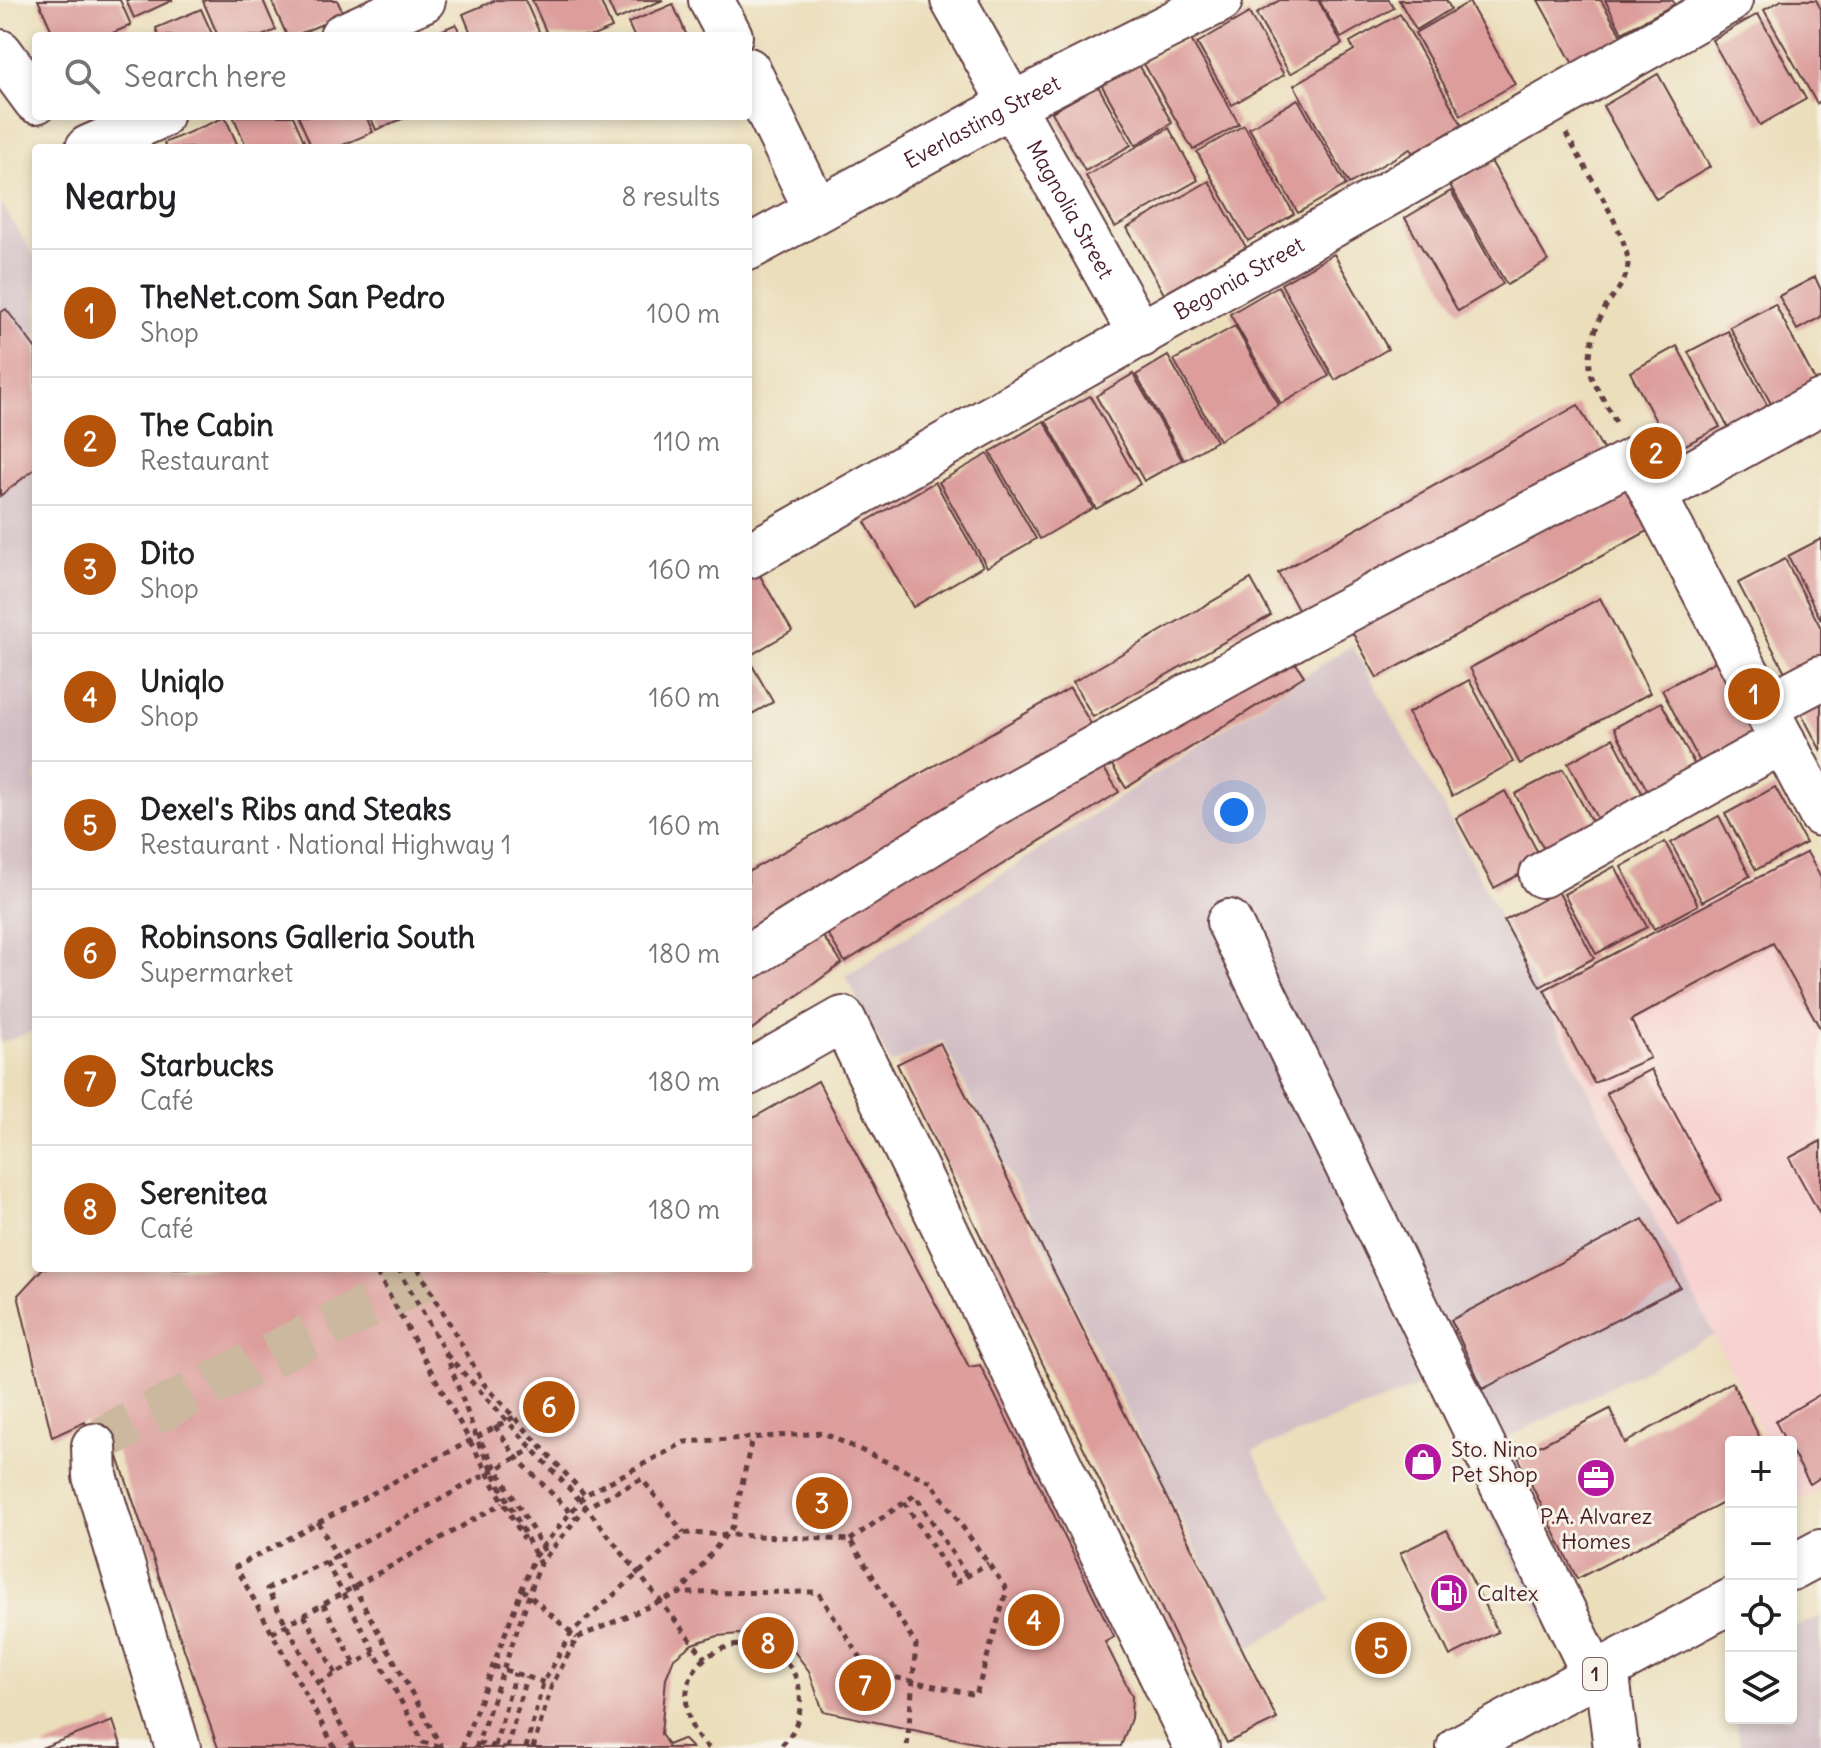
<!DOCTYPE html>
<meta charset="utf-8">
<style>
body{margin:0;font-family:Delius,sans-serif;background:#f6f6f6;color:#202124}
.controls{position:absolute;right:24px;bottom:24px;display:grid;overflow:hidden;border-radius:8px;box-shadow:0 4px 12px #0003}
.controls button{width:72px;height:72px;display:grid;place-items:center;padding:0;border:0;border-bottom:2px solid #e0e0e0;background:#fff;color:#202124;font:40px sans-serif}
.you{position:absolute;left:1234px;top:812px;width:28px;height:28px;margin:-20px;border:6px solid #fff;border-radius:50%;background:#1a73e8;box-shadow:0 0 0 12px #1a73e833}
.badge{display:grid;place-items:center;width:52px;height:52px;border-radius:50%;background:#b45309;color:#fff;font-size:26px;font-weight:700}
.pin{position:absolute;translate:-50% -50%;border:4px solid #fff;box-shadow:0 2px 8px #0006}
.list{margin:0;padding:0;list-style:none}
h2{display:flex;justify-content:space-between;align-items:center;height:104px;margin:0;padding:0 32px;font-size:34px}
h2 small{font-size:26px;font-weight:400;color:#757577}
.list li{display:grid;grid-template-columns:52px 1fr auto;gap:24px;align-items:center;box-sizing:border-box;height:128px;padding:0 32px;border-top:2px solid #e0e0e0}
.list b{display:block;font-size:30px;white-space:nowrap}
.list p{margin:0;font-size:26px;white-space:nowrap;color:#757577}
.list em{font-size:26px;font-style:normal;color:#757577}
.icon{flex:none;width:44px;height:44px;fill:none;stroke:currentColor;stroke-width:2;stroke-linecap:round;stroke-linejoin:round}
.map{position:relative;flex:none;width:1821px;height:1748px;overflow:hidden}
.search{position:absolute;background:#fff;box-shadow:0 4px 12px #0003;left:32px;top:32px;width:720px;height:88px;display:flex;align-items:center;gap:20px;box-sizing:border-box;padding:0 28px;border-radius:8px;color:#757577;font-size:30px}
.panel{position:absolute;background:#fff;box-shadow:0 4px 12px #0003;left:32px;top:144px;width:720px;height:1128px;border-radius:8px}
.map>svg:first-child{display:block}
.built{fill:#f7d0cf}
.industrial{fill:#d2bec5}
.building{fill:#dc9d9b}
.lines{fill:none;stroke-linecap:round;stroke-linejoin:round}
.minor-tunnel{stroke:#cbb89e;stroke-width:44;stroke-dasharray:44 22;stroke-linecap:butt}
.minor-casing{stroke:#623c41;stroke-width:48}
.highway-casing{stroke:#623c41;stroke-width:48}
.path{stroke:#623c41;stroke-width:5;stroke-dasharray:6 6;stroke-linecap:butt}
.minor{stroke:#fff;stroke-width:44}
.highway{stroke:#fff;stroke-width:44}
.labels{text-anchor:middle;stroke-width:6;stroke-linejoin:round;paint-order:stroke}
.shield{fill:#f7f3e8;stroke:#7e5f64;stroke-width:2}
.shield-label{font-size:20px;font-weight:bold;fill:#4a1f2b}
.street-label{font-size:22px;fill:#4a1f2b;stroke:#f7f3e8}
.poi-label{font-size:22px;fill:#4a1f2b;stroke:#f7f3e8;text-anchor:start}
</style>
<div class="map">
<svg width="1821" height="1748" viewBox="0 0 1821 1748">
<rect width="100%" height="100%" fill="#f7f3e8"/>
<filter id="ink" filterUnits="userSpaceOnUse"><feTurbulence type="fractalNoise" baseFrequency=".0125" numOctaves="2"/><feDisplacementMap in="SourceGraphic" scale="16" xChannelSelector="R" yChannelSelector="G"/><feConvolveMatrix kernelMatrix="1 2 1 2 8 2 1 2 1" color-interpolation-filters="sRGB"/></filter>
<filter id="wash" filterUnits="userSpaceOnUse"><feTurbulence type="fractalNoise" baseFrequency=".006" numOctaves="4" result="noise"/><feDisplacementMap in="SourceGraphic" scale="32" xChannelSelector="R" yChannelSelector="G"/><feGaussianBlur stdDeviation="1.8" result="paint"/><feColorMatrix in="noise" values="0 0 0 0 0 0 0 0 0 0 0 0 0 0 0 0 0 1.4 0 .05"/><feComposite in="paint" operator="in"/></filter>
<g filter="url(#wash)">
<rect width="100%" height="100%" fill="#ebdebb"/>
<path class="built" d="M1807 848 1821 874V1488L1797 1503 1791 1491V1442H1767L1539 991Z"/>
<g class="industrial">
<path d="M0 202 36 259V1030L0 1043Z"/>
<path d="M1352 645 1447 814 1714 1335 1505 1439 1584 1599 1543 1619 1425 1384 1253 1451 1331 1600 1246 1650 942 1040 891 1064 846 976Z"/>
<path d="M1821 1616V1748H1740L1736 1718H1791V1629Z"/>
</g>
<g id="blocks">
<g class="building">
<path d="M38 0H120L131 25 106 36H54Z"/>
<path d="M126 0H173L134 18Z"/>
<path d="M206 0H263L276 30 262 36H218L203 1Z"/>
<path d="M271 0H337L344 15 294 36H287Z"/>
<path d="M496 0H525L541 36H472L463 14Z"/>
<path d="M532 0H600L612 28 593 36H548Z"/>
<path d="M607 0H663L616 20Z"/>
<path d="M1280 0H1318L1342 44 1290 74 1256 14Z"/>
<path d="M1319 0H1389L1394 8 1341 38Z"/>
<path d="M1399 0H1446L1451 9 1416 30Z"/>
<path d="M1538 0H1601L1623 39 1574 66Z"/>
<path d="M1605 0H1672L1675 4 1622 33Z"/>
<path d="M1782 0H1816L1821 9V102L1817 104 1764 10Z"/>
<path d="M1469 2 1515 84 1461 115 1415 33Z"/>
<path d="M673 4 687 36H634L628 23Z"/>
<path d="M201 9 213 36H159L156 28Z"/>
<path d="M1249 13 1284 75 1232 105 1197 43Z"/>
<path d="M1400 14 1462 125 1413 153 1410 149 1349 184 1294 85 1354 50 1350 42Z"/>
<path d="M1758 14 1806 99 1760 125 1712 40Z"/>
<path d="M456 24 461 36H429Z"/>
<path d="M1190 38 1239 124 1193 150 1144 64Z"/>
<path d="M1138 63 1172 123 1136 145 1101 84Z"/>
<path d="M1658 74 1710 167 1656 199 1603 106Z"/>
<path d="M1098 86 1131 145 1085 171 1052 112Z"/>
<path d="M1298 99 1346 185 1298 213 1249 128Z"/>
<path d="M233 116H293L307 148H247Z"/>
<path d="M298 116H366L373 132 336 148H312Z"/>
<path d="M370 116H409L376 130Z"/>
<path d="M225 117 239 148H166L164 143Z"/>
<path d="M1244 125 1294 214 1248 241 1197 152Z"/>
<path d="M1169 128 1198 180 1115 227 1086 176Z"/>
<path d="M1491 161 1548 261 1507 285 1450 185Z"/>
<path d="M1209 181 1246 247 1164 294 1127 228Z"/>
<path d="M1451 191 1503 284 1458 311 1405 218Z"/>
<path d="M1334 254 1388 349 1335 380 1281 284Z"/>
<path d="M1815 277 1821 290V317L1797 330 1779 296Z"/>
<path d="M1278 286 1329 376 1281 404 1230 314Z"/>
<path d="M1775 304 1821 392 1777 415 1730 327Z"/>
<path d="M6 309 36 349V468L0 496V313Z"/>
<path d="M1235 326 1279 405 1219 440 1174 360Z"/>
<path d="M1728 331 1773 416 1733 437 1688 352Z"/>
<path d="M1677 346 1720 427 1672 452 1630 372Z"/>
<path d="M1168 356 1216 441 1184 460 1136 375Z"/>
<path d="M1133 374 1182 460 1144 481 1096 396Z"/>
<path d="M1090 396 1140 484 1096 509 1046 421Z"/>
<path d="M1578 405 1604 451 1303 619 1278 573Z"/>
<path d="M1044 421 1093 508 1040 539 990 452Z"/>
<path d="M988 454 1036 539 987 567 939 482Z"/>
<path d="M1630 481 1655 527 1377 678 1352 632Z"/>
<path d="M935 482 983 566 913 607 865 522Z"/>
<path d="M1821 539V620L1788 556Z"/>
<path d="M1785 559 1821 628V655L1786 674 1738 583Z"/>
<path d="M759 574 792 631 749 656 748 581Z"/>
<path d="M1251 579 1271 615 1093 717 1073 682Z"/>
<path d="M1600 598 1650 693 1520 764 1470 668Z"/>
<path d="M1284 645 1304 676 1126 788 1107 757Z"/>
<path d="M1725 656 1770 740 1707 775 1662 690Z"/>
<path d="M748 658 773 702 748 716Z"/>
<path d="M1469 680 1513 762 1452 796 1408 713Z"/>
<path d="M1070 688 1095 731 748 930V872Z"/>
<path d="M1821 695V751L1798 707Z"/>
<path d="M1661 702 1702 778 1654 803 1614 728Z"/>
<path d="M1613 738 1648 804 1602 828 1568 763Z"/>
<path d="M1094 753 1119 792 845 962 821 923Z"/>
<path d="M1563 769 1597 831 1548 857 1515 794Z"/>
<path d="M1775 787 1806 843 1756 870 1725 814Z"/>
<path d="M1505 791 1543 862 1494 888 1456 818Z"/>
<path d="M1719 816 1750 876 1702 902 1671 843Z"/>
<path d="M1665 842 1698 905 1654 929 1621 867Z"/>
<path d="M1807 852 1821 878V1030L1773 943 1631 1020 1650 1058 1594 1083 1544 990Z"/>
<path d="M1615 866 1647 927 1596 954 1564 894Z"/>
<path d="M1558 891 1594 958 1540 987 1504 921Z"/>
<path d="M813 923 842 963 748 1032V971Z"/>
<path d="M940 1043 1277 1719 1227 1743 897 1064Z"/>
<path d="M1651 1069 1721 1200 1679 1225 1606 1093Z"/>
<path d="M818 1081 969 1367 980 1365 1114 1637 1105 1642 1132 1696 1131 1718 1121 1746 999 1748 823 1711 809 1671 790 1646 764 1637 739 1634 718 1636 692 1644 674 1658 666 1678 661 1734 668 1745 683 1739 692 1748H218L116 1451 98 1456 85 1422 52 1437 18 1295 43 1268H748V1121Z"/>
<path d="M1821 1141V1216L1789 1158Z"/>
<path d="M1643 1219 1680 1287 1483 1389 1451 1320Z"/>
<path d="M1732 1382 1762 1442H1731V1499L1577 1579 1518 1457 1610 1409 1625 1443Z"/>
<path d="M1821 1394V1477L1810 1484 1791 1450V1442H1786L1775 1421Z"/>
<path d="M1447 1530 1498 1632 1450 1656 1400 1553Z"/>
<path d="M113 1721 122 1748H41Z"/>
</g>
</g>
</g>
<g filter="url(#ink)">
<use href="#blocks" fill-opacity="0" stroke="#623c41" stroke-width="2"/>
<g class="lines">
<path class="minor-tunnel" d="M94 1446 115 1432 446 1268"/>
<defs>
<g id="minor">
<path d="M711 0 730 36"/>
<path id="s1" d="M953 0 1141 335"/>
<path d="M342 36 423 0"/>
<path d="M0 52 36 101"/>
<path d="M748 70 816 209"/>
<path d="M88 148 160 116"/>
<path id="s2" d="M748 248 1011 105 1220 0"/>
<path d="M1654 494 1821 402"/>
<path id="s3" d="M748 556 1730 0"/>
<path d="M1765 707 1821 678"/>
<path d="M1542 875 1783 741"/>
<path d="M1229 922 1594 1674"/>
<path d="M748 957 990 806 1303 633 1635 459 1821 814"/>
<path d="M748 1073 843 1019 1197 1748"/>
<path d="M94 1446 95 1476 178 1748"/>
<path d="M1606 1668 1616 1748"/>
</g>
<g id="highway">
<path d="M1791 1568 1821 1552"/>
<path d="M1459 1748 1731 1601"/>
</g>
</defs>
<use href="#minor" class="minor-casing"/>
<use href="#highway" class="highway-casing"/>
<g class="path">
<path d="M1566 134C1582 163 1627 233 1628 262 1628 281 1616 291 1607 305 1596 322 1585 357 1592 377 1599 394 1610 410 1618 426"/>
<path d="M398 1268 446 1354 479 1444 540 1564"/>
<path d="M418 1268 484 1384 585 1495"/>
<path d="M377 1273 524 1539"/>
<path d="M446 1354 586 1507 705 1658"/>
<path d="M495 1426 516 1457 577 1519"/>
<path d="M481 1442 547 1555"/>
<path d="M904 1502 956 1583 988 1563"/>
<path d="M318 1522 442 1748"/>
<path d="M850 1540 915 1495 967 1576"/>
<path d="M326 1562 423 1742 442 1748"/>
<path d="M522 1589 577 1638"/>
<path d="M323 1604 355 1664"/>
<path d="M304 1615 336 1674"/>
<path d="M272 1633 503 1503"/>
<path d="M493 1666 552 1685"/>
<path d="M318 1683 375 1653"/>
<path d="M478 1743 504 1748"/>
<path d="M495 1746 515 1673"/>
<path d="M335 1748 236 1567 514 1417"/>
<path d="M353 1748 267 1589 326 1562 532 1449"/>
<path d="M462 1748 534 1557 585 1495 685 1442 823 1433 931 1482 1007 1590 976 1695 870 1672 818 1592 680 1593"/>
<path d="M476 1748 540 1564 586 1507 642 1479 684 1533"/>
<path d="M507 1748 526 1677"/>
<path d="M526 1748 543 1683 572 1632 684 1533 850 1540 916 1645 907 1748"/>
<path d="M533 1748 552 1685 577 1638 680 1593 733 1526 752 1438"/>
<path d="M709 1748C695 1737 689 1724 687 1707 678 1634 791 1620 800 1694 802 1715 795 1735 778 1748"/>
</g>
<use href="#minor" class="minor"/>
<use href="#highway" class="highway"/>
</g>
</g>
<defs>
<symbol id="shop-disc" viewBox="-11 -11 22 22"><circle r="9.5" fill="#b5179e" stroke="#f7f3e8"/><path d="M-5-2.5h2.3a2.7 3.5 0 0 1 5.4 0H5L5.5 6h-11ZM-1.5-2.5h3a1.5 2.3 0 0 0-3 0Z" fill="#fff"/></symbol>
<symbol id="office-disc" viewBox="-11 -11 22 22"><circle r="9.5" fill="#b5179e" stroke="#f7f3e8"/><path d="M-6-3h4V-5.5h4V-3h4V5H-6ZM-1-4.5V-3h2v-1.5ZM-6 0V1H6V0Z" fill="#fff"/></symbol>
<symbol id="fuel-disc" viewBox="-11 -11 22 22"><circle r="9.5" fill="#b5179e" stroke="#f7f3e8"/><path d="M-5.5-6h7V0h2V4h1.3V-2.5L3-4.5l.8-.8L6-3V5H2.5V1h-1V6h-7ZM-4.2-4.7v3.2H.2V-4.7Z" fill="#fff"/></symbol>
</defs>
<g fill-rule="evenodd">
<use href="#shop-disc" x="1401" y="1440" width="44" height="44"/>
<use href="#office-disc" x="1574" y="1456" width="44" height="44"/>
<use href="#fuel-disc" x="1427" y="1571" width="44" height="44"/>
</g>
<g class="labels">
<rect class="shield" x="1583" y="1658" width="24" height="32" rx="6"/>
<g class="shield-label">
<text x="1595" y="1681">1</text>
</g>
<g class="street-label">
<text dy="8" stroke="none"><textPath href="#s2" startOffset="266">Everlasting Street</textPath></text>
<text dy="8" stroke="none"><textPath href="#s1" startOffset="240">Magnolia Street</textPath></text>
<text dy="8" stroke="none"><textPath href="#s3" startOffset="564">Begonia Street</textPath></text>
</g>
<g class="poi-label">
<text x="1451" y="1457">Sto. Nino<tspan x="1451" dy="25">Pet Shop</tspan></text>
<text x="1596" y="1524" text-anchor="middle">P.A. Alvarez<tspan x="1596" dy="25">Homes</tspan></text>
<text x="1477" y="1601">Caltex</text>
</g>
</g>
</svg>
<div class="controls">
<button>+</button>
<button>−</button>
<button><svg class="icon" aria-label="locate" viewBox="0 0 24 24"><circle cx="12" cy="12" r="6"/><path d="M12 2v4M12 18v4M2 12h4M18 12h4"/></svg></button>
<button><svg class="icon" aria-label="layers" viewBox="0 0 24 24"><path d="M12 4l9 5-9 5-9-5zM3 14l9 5 9-5"/></svg></button>
</div>
<div class="you"></div>
<div class="pin badge" style="left:1754px;top:694px">1</div>
<div class="pin badge" style="left:1656px;top:453px">2</div>
<div class="pin badge" style="left:822px;top:1503px">3</div>
<div class="pin badge" style="left:1034px;top:1620px">4</div>
<div class="pin badge" style="left:1381px;top:1648px">5</div>
<div class="pin badge" style="left:549px;top:1407px">6</div>
<div class="pin badge" style="left:865px;top:1685px">7</div>
<div class="pin badge" style="left:768px;top:1643px">8</div>
<div class="search"><svg class="icon" aria-label="search" viewBox="0 0 24 24"><circle cx="10" cy="10" r="6"/><path d="M15 15l6 6"/></svg>Search here</div>
<section class="panel">
<h2>Nearby<small>8 results</small></h2>
<ul class="list">
<li><span class="badge">1</span><div><b>TheNet.com San Pedro</b><p>Shop</p></div><em>100 m</em></li>
<li><span class="badge">2</span><div><b>The Cabin</b><p>Restaurant</p></div><em>110 m</em></li>
<li><span class="badge">3</span><div><b>Dito</b><p>Shop</p></div><em>160 m</em></li>
<li><span class="badge">4</span><div><b>Uniqlo</b><p>Shop</p></div><em>160 m</em></li>
<li><span class="badge">5</span><div><b>Dexel's Ribs and Steaks</b><p>Restaurant · National Highway 1</p></div><em>160 m</em></li>
<li><span class="badge">6</span><div><b>Robinsons Galleria South</b><p>Supermarket</p></div><em>180 m</em></li>
<li><span class="badge">7</span><div><b>Starbucks</b><p>Café</p></div><em>180 m</em></li>
<li><span class="badge">8</span><div><b>Serenitea</b><p>Café</p></div><em>180 m</em></li>
</ul>
</section>
</div>
